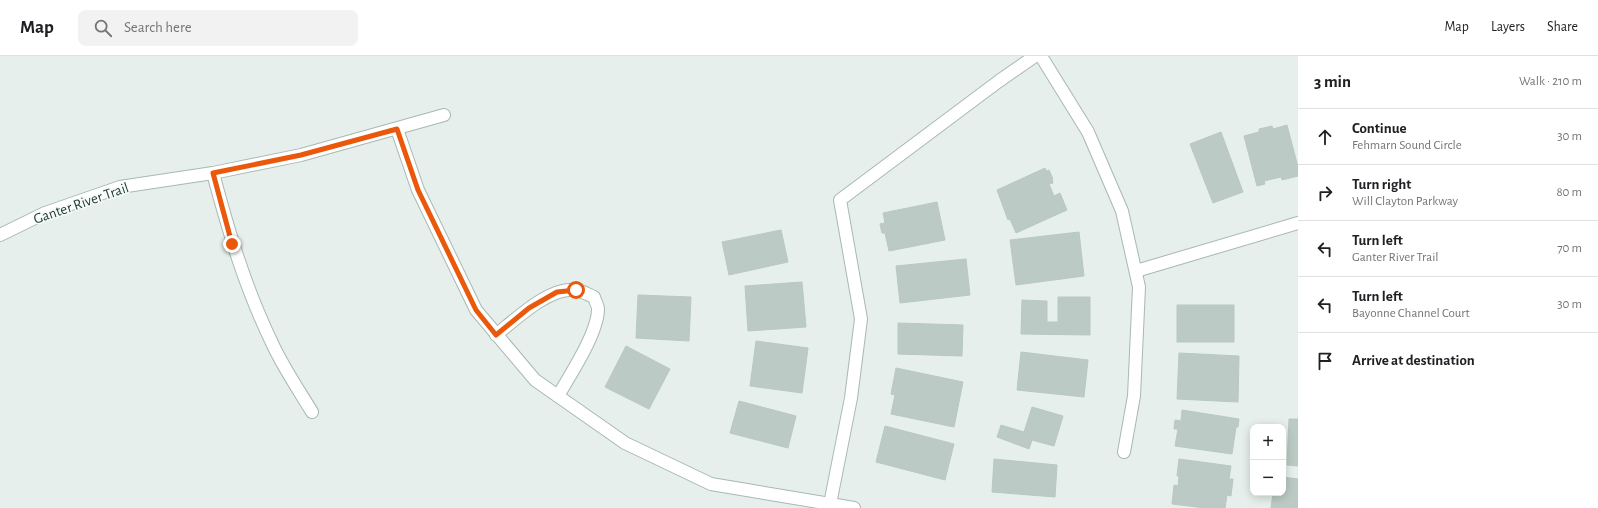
<!DOCTYPE html>
<meta charset="utf-8">
<style>
body{margin:0;font-family:"Alegreya Sans",sans-serif;background:#f2f2f2;color:#202124}
.controls{position:absolute;right:12px;bottom:12px;display:grid;overflow:hidden;border-radius:8px;box-shadow:0 2px 10px #0003}
.controls button{width:36px;height:36px;display:grid;place-items:center;padding:0;border:0;border-bottom:1px solid #e0e0e0;background:#fff;color:#202124;font:20px sans-serif}
.stop{position:absolute;width:12px;height:12px;margin:-9px;border:3px solid #ea580c;border-radius:50%;background:#fff}
.stop.end{background:#ea580c;border-color:#fff;box-shadow:0 1px 4px #0008}
.list{margin:0;padding:0;list-style:none}
h2{display:flex;justify-content:space-between;align-items:center;height:52px;margin:0;padding:0 16px;font-size:17px}
h2 small{font-size:13px;font-weight:400;color:#757577}
.list li{display:grid;grid-template-columns:26px 1fr auto;gap:12px;align-items:center;box-sizing:border-box;height:56px;padding:0 16px;border-top:1px solid #e0e0e0}
.list b{display:block;font-size:15px;white-space:nowrap}
.list p{margin:0;font-size:13px;white-space:nowrap;color:#757577}
.list em{font-size:13px;font-style:normal;color:#757577}
.icon{flex:none;width:22px;height:22px;fill:none;stroke:currentColor;stroke-width:2;stroke-linecap:round;stroke-linejoin:round}
.map{position:relative;flex:none;width:1298px;height:452px;overflow:hidden}
header{display:flex;align-items:center;gap:24px;box-sizing:border-box;height:56px;padding:0 20px;background:#fff;border-bottom:1px solid #e0e0e0}
header strong{font-size:19px}
nav{display:flex;gap:22px;margin-inline-start:auto;font-size:14px}
.search{width:280px;height:36px;background:#f2f2f2;display:flex;align-items:center;gap:10px;box-sizing:border-box;padding:0 14px;border-radius:8px;color:#757577;font-size:15px}
main{display:flex}
aside{flex:1;background:#fff}
.map>svg:first-child{display:block}
.building{fill:#bbcac4;stroke:#b8c9c2}
.lines{fill:none;stroke-linecap:round;stroke-linejoin:round}
.minor-casing{stroke:#a8b8b2;stroke-width:14}
.minor{stroke:#fff;stroke-width:12}
.route{stroke:#ea580c;stroke-width:5}
.labels{text-anchor:middle;stroke-width:3;stroke-linejoin:round;paint-order:stroke}
.street-label{font-size:15px;fill:#24423a;stroke:#f7fbf9}
</style>
<header>
<strong>Map</strong>
<div class="search"><svg class="icon" aria-label="search" viewBox="0 0 24 24"><circle cx="10" cy="10" r="6"/><path d="M15 15l6 6"/></svg>Search here</div>
<nav><a>Map</a><a>Layers</a><a>Share</a></nav>
</header>
<main>
<div class="map">
<svg width="1298" height="452" viewBox="0 0 1298 452">
<rect width="100%" height="100%" fill="#e6efeb"/>
<g class="building">
<path d="M1287 69 1298 111V120L1282 124 1281 121 1264 125 1265 128 1257 130 1244 80 1259 76V73L1272 70 1273 73Z"/>
<path d="M1221 76 1243 136 1213 147 1190 88Z"/>
<path d="M1045 112 1046 115 1049 114 1053 123H1052L1053 127 1049 128 1054 140 1060 137 1067 154 1016 177 1010 163 1008 164 997 134Z"/>
<path d="M937 146 945 184 889 195 885 177H882L880 168 885 167 883 157Z"/>
<path d="M781 174 788 206 729 219 722 186Z"/>
<path d="M1079 176 1084 220 1016 229 1010 184Z"/>
<path d="M966 203 970 239 900 247 896 210Z"/>
<path d="M802 226 806 271 748 275 745 230Z"/>
<path d="M638 239 691 241 689 285 636 282Z"/>
<path d="M1058 241H1090V279L1021 278 1022 244 1047 245V266H1058Z"/>
<rect x="1177" y="249" width="57" height="37"/>
<path d="M898 267 963 269 962 300 898 298Z"/>
<path d="M756 285 808 292 802 337 750 330Z"/>
<path d="M626 290 670 313 649 353 605 331Z"/>
<path d="M1021 296 1088 304 1084 341 1017 334Z"/>
<path d="M1179 297 1239 300 1238 346 1177 343Z"/>
<path d="M896 312 963 326 954 371 891 358 895 339 891 338Z"/>
<path d="M739 345 796 360 788 392 730 377Z"/>
<path d="M1032 351 1063 360 1054 390 1032 384 1029 393 997 381 1001 369 1024 376Z"/>
<path d="M1182 354 1239 363 1238 371H1236L1232 398 1175 390 1178 373H1174L1175 364 1181 365Z"/>
<path d="M1289 363H1298V410L1287 409Z"/>
<path d="M885 370 954 388 945 424 876 406Z"/>
<path d="M994 403 1057 409 1055 441 992 436Z"/>
<path d="M1179 403 1231 410 1229 423H1233L1231 440 1227 439 1225 452H1205L1172 448 1174 429 1178 430 1179 420H1177Z"/>
<path d="M1283 421 1298 423V452H1271L1273 437H1283Z"/>
</g>
<g class="lines">
<defs>
<g id="minor">
<path d="M1041 0 1088 76 1122 155 1139 231 1134 340 1124 396"/>
<path d="M397 73 418 134 476 254 535 324 625 387 711 428 854 452"/>
<path d="M213 117C229 177 245 231 272 287 283 311 298 333 312 356"/>
<path d="M0 179 45 157 120 131 213 117 301 99 444 59"/>
<path d="M1136 215 1298 167"/>
<path d="M496 279C516 263 550 230 576 234 582 235 589 239 594 241 595 245 598 250 598 253 598 277 570 319 558 340"/>
<path d="M830 448 851 342 861 263 840 144 999 25 1035 0"/>
</g>
</defs>
<use href="#minor" class="minor-casing"/>
<use href="#minor" class="minor"/>
</g>
<g class="lines">
<path class="route" d="M232 188 213 117 301 99 397 73 418 134 476 254 496 279 529 252 557 236 576 234"/>
</g>
<g class="labels">
<g class="street-label">
<text transform="translate(81 147) rotate(-19)" y="5">Ganter River Trail</text>
</g>
</g>
</svg>
<div class="controls">
<button>+</button>
<button>−</button>
</div>
<div class="stop" style="left:576px;top:234px"></div>
<div class="stop end" style="left:232px;top:188px"></div>
</div>
<aside>
<h2>3 min<small>Walk · 210 m</small></h2>
<ul class="list">
<li><svg class="icon" aria-label="ahead" viewBox="0 0 24 24"><path d="M12 20V5M6 11l6-6 6 6"/></svg><div><b>Continue</b><p>Fehmarn Sound Circle</p></div><em>30 m</em></li>
<li><svg class="icon" aria-label="right" viewBox="0 0 24 24"><path d="M7 20v-9h11M14 6l5 5-5 5"/></svg><div><b>Turn right</b><p>Will Clayton Parkway</p></div><em>80 m</em></li>
<li><svg class="icon" aria-label="left" viewBox="0 0 24 24"><path d="M17 20v-9H6M10 6l-5 5 5 5"/></svg><div><b>Turn left</b><p>Ganter River Trail</p></div><em>70 m</em></li>
<li><svg class="icon" aria-label="left" viewBox="0 0 24 24"><path d="M17 20v-9H6M10 6l-5 5 5 5"/></svg><div><b>Turn left</b><p>Bayonne Channel Court</p></div><em>30 m</em></li>
<li><svg class="icon" aria-label="arrive" viewBox="0 0 24 24"><path d="M6 21V4h12l-3 4 3 4H6"/></svg><div><b>Arrive at destination</b></div></li>
</ul>
</aside>
</main>
